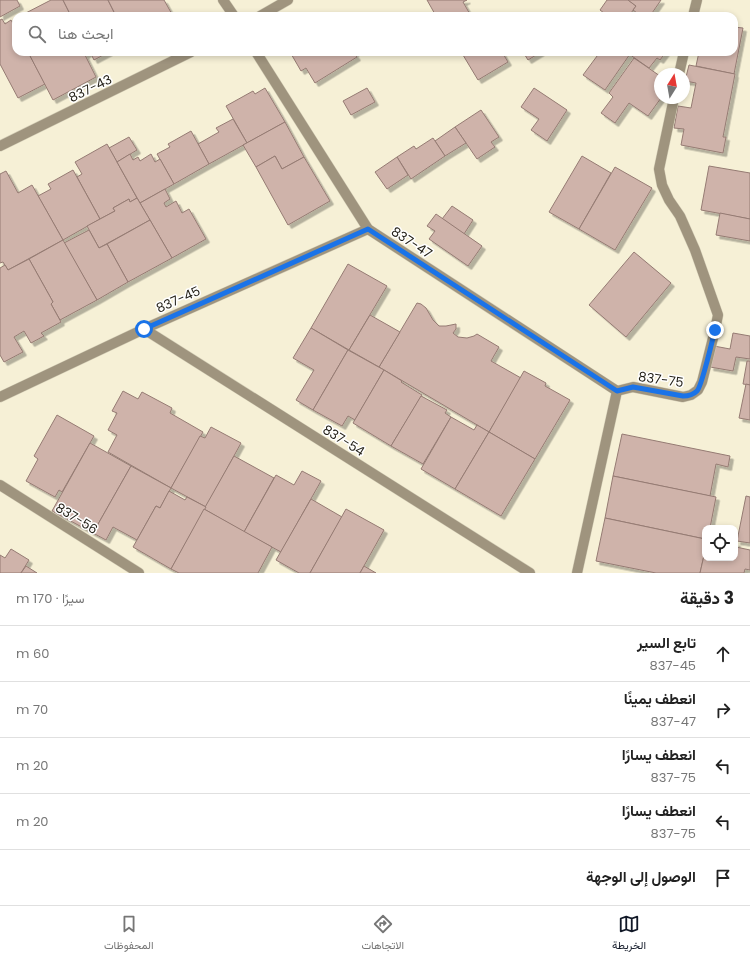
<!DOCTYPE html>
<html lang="ar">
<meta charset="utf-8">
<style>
body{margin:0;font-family:Poppins,Vazirmatn,sans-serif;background:#f2f2f2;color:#222;direction:rtl}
.controls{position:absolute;right:12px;bottom:12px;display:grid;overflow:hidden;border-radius:8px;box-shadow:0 2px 6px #0003}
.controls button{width:36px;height:36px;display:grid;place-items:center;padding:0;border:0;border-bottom:1px solid #e0e0e0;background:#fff;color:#222;font:20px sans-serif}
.compass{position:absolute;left:654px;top:68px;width:36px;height:36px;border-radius:50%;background:#fff;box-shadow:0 2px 6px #0003;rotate:11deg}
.stop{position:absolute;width:12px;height:12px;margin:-9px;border:3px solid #1a73e8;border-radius:50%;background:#fff}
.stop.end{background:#1a73e8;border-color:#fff;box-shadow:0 1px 4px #0008}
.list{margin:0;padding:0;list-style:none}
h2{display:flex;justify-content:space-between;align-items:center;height:52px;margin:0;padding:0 16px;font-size:17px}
h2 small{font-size:13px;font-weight:400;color:#767676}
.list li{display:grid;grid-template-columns:26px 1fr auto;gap:12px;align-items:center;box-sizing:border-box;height:56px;padding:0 16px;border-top:1px solid #e0e0e0}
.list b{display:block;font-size:15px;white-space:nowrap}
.list p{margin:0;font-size:13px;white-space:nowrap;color:#767676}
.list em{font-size:13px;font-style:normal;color:#767676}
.icon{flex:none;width:22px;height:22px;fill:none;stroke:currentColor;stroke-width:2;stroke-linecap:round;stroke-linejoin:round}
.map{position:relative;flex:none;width:750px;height:573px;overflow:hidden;direction:ltr}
.search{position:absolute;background:#fff;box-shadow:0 2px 6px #0003;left:12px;right:12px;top:12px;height:44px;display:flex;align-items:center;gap:10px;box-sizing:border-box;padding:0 14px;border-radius:12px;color:#767676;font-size:15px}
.sheet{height:332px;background:#fff}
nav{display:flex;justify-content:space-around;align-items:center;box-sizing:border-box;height:56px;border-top:1px solid #e0e0e0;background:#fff;font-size:11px;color:#767676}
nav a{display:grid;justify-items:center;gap:2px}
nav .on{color:#111827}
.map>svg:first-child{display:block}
.building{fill:#cfb3aa;stroke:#957b73;filter:url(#shadow)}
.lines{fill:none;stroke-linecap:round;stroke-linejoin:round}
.street-casing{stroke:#d4ceb7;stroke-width:11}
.street{stroke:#9f947e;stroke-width:10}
.route{stroke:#1a73e8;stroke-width:5}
.labels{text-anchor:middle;stroke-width:3;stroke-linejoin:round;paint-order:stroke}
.street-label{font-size:13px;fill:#211e15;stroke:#fff}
</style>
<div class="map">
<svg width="750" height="573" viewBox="0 0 750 573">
<defs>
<filter id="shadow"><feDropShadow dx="3.5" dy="3.5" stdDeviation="0" flood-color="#0004"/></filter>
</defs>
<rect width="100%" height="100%" fill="#f6f0d6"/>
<g class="building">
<path d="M0 0H17L20 6 0 17Z"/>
<path d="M51 0H63L71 16H20Z"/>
<path d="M63 0H108L116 16H71Z"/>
<path d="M108 0H164L173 16H116Z"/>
<path d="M427 0H467L463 2 471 16H436Z"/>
<path d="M607 0H628L636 6 629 16H608L600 10Z"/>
<path d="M628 0H661L650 16H641L633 10 636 6Z"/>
<path d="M2 19 5 24 11 20 16 29V52H28L45 84 18 98 0 64V20Z"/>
<path d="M734 27 743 28 734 74 696 66 699 52H734Z"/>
<path d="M28 52H90L85 55 96 77 53 100Z"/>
<path d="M90 52H109L94 60Z"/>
<path d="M290 52H356L354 53 357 57 315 83 306 68 301 71Z"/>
<path d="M469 52H502L508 62 478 80 463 55Z"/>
<path d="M523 52H541L528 60Z"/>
<path d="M600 52H626L630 54 605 90 583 75Z"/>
<path d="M626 52H666L660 60 657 58 649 68Z"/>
<path d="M634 58 660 76 661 98 648 116 629 103 615 123 601 113 613 97 609 93Z"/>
<path d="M689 65 735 74 723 137H726L723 153 681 145 684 129 674 128 678 106 691 108 696 83 685 81Z"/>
<path d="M265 88 285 122 247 143 226 106 253 91 255 94Z"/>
<path d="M367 88 375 102 351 115 343 101Z"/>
<path d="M534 88 567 110 547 141 531 130 539 119 521 107Z"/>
<path d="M481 110 499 137 491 142 495 147 477 159 455 127Z"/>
<path d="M233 119 247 143 209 164 198 144 219 132 216 128Z"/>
<path d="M285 122 304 157 282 169 275 156 256 167 243 145Z"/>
<path d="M455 127 466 143 445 156 435 141Z"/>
<path d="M191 131 209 164 174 184 157 154 170 147 168 144Z"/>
<path d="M129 137 137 150 117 162 109 148Z"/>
<path d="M433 138 445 156 411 179 397 157 414 146 416 149Z"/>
<path d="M107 144 137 198 130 202 129 199 113 208 115 211 100 219 77 177 82 174 75 162Z"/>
<path d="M130 154 133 160 138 157 140 161 151 154 155 162 160 159 174 184 140 203 117 162Z"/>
<path d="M275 156 282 169 304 157 330 201 288 225 256 167Z"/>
<path d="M582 156 611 173 579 229 549 212Z"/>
<path d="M397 157 408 175 387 189 375 172Z"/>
<path d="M709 166 750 173V219L701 210Z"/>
<path d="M615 167 652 188 615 250 579 229Z"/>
<path d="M73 170 100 219 63 240 38 196 51 189 48 184Z"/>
<path d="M6 171 18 193 32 185 63 240 8 270 3 262 0 263V174Z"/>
<path d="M165 189 170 199 164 203 166 207 176 201 182 213 189 209 206 239 172 258 140 203Z"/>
<path d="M137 198 150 220 99 248 87 226 115 211 113 208 129 199 130 202Z"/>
<path d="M452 206 473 220 464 234 442 219Z"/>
<path d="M720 213 750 219V241L716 235Z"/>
<path d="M436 214 482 246 468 266 429 239 435 231 427 226Z"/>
<path d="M150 220 172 258 128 282 107 244Z"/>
<path d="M89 230 99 248 107 244 128 282 97 300 64 243Z"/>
<path d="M63 240 97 300 60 320 51 304 53 302 29 259Z"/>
<path d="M634 252 671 283 626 337 589 305Z"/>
<path d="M29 259 53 302 51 304 61 322 41 333 44 336 31 343 24 331 14 337 23 352 4 362 0 355V268L5 265 8 270Z"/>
<path d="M348 264 387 286 349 350 311 328Z"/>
<path d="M417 303 421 304 426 308 433 320 439 326H446L456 324V329L453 333 458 337 467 338 474 336 477 334 499 347 491 361 521 378 489 432 379 367Z"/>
<path d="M370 315 400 332 379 367 349 350Z"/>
<path d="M311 328 348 350 313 410 296 400 314 370 293 358Z"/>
<path d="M733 333 750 336V359L736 357 733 371 710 367 714 346 730 349Z"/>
<path d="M348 350 384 370 355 420 348 416 342 426 313 410Z"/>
<path d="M747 361H750V385L743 384Z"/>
<path d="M384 370 402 381 401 382 422 395 391 446 353 423Z"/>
<path d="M524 371 546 383 545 386 570 400 535 459 489 432Z"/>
<path d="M746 384 750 385V420L739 418Z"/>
<path d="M123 391 138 399 142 392 172 408 170 413 203 432 171 488 108 452 117 435 108 430 117 413 112 411Z"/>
<path d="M421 396 447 410 445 413 451 417 423 464 391 446Z"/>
<path d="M57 415 94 436 62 492 59 490 55 497 26 481 38 459 34 456Z"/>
<path d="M451 417 474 430 477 425 489 432 455 489 421 469Z"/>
<path d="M211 427 241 443 206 507 171 488 200 436 205 438Z"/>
<path d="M489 432 535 459 501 516 455 489Z"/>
<path d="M622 434 730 456 728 467 716 464 710 496 613 476Z"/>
<path d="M90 443 131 466 93 533 52 511Z"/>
<path d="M234 456 274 478 244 532 204 509Z"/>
<path d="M131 466 171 488 160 508 156 506 137 540 113 527 106 540 93 533Z"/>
<path d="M302 471 321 481 281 552 244 532 276 475 294 485Z"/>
<path d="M613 476 716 497 710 528H705V539L605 518Z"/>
<path d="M169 491 185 500 187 497 206 507 171 569 133 547 156 506 160 508Z"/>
<path d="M746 496 750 497V543L737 541Z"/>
<path d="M311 499 342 517 310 573H299L276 560Z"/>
<path d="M204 509 272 547 258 573H179L171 569Z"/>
<path d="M346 509 384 530 360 573H310Z"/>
<path d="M605 518 705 539V551L700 573H656L596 561Z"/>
<path d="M735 543H737L736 547 750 550V570L745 569 744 573H700L705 551V558H735Z"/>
<path d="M11 549 29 560 21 573H0V555L5 558Z"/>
<path d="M26 566 37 573H21Z"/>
<path d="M364 566 376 573H360Z"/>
</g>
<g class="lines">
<defs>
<g id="street">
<path d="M223 0 234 16"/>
<path d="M260 16 288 0"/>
<path d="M693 16 697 0"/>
<path d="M256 52 368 229 617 391"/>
<path d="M679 74 684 52"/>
<path d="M0 146 191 52"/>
<path d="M144 329 530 573"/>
<path d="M0 397 144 329 368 229"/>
<path d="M0 485 139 573"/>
<path d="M577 573 617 391 633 387 683 397 691 395 698 390 702 382 715 330 718 315 695 250 680 216 669 200 662 185 659 169 674 98"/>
</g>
</defs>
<use href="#street" class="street-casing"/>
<use href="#street" class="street"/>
</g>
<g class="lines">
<path class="route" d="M144 329 368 229 617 391 633 387 683 396C688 396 693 395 697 391 702 386 712 341 715 330"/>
</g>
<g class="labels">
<g class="street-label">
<text transform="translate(90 88) rotate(-26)" y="5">837-43</text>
<text transform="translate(412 242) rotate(33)" y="5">837-47</text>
<text transform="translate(178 299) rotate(-24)" y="5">837-45</text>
<text transform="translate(661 379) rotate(8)" y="5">837-75</text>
<text transform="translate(344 440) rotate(32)" y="5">837-54</text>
<text transform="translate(77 518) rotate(32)" y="5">837-56</text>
</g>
</g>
</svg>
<div class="controls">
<button><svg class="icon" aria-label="locate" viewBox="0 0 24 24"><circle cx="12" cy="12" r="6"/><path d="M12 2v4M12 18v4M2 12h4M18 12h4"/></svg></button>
</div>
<svg class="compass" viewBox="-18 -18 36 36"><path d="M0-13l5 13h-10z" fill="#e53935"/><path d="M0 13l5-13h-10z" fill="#767676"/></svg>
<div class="stop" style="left:144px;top:329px"></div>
<div class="stop end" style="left:715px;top:330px"></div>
<div class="search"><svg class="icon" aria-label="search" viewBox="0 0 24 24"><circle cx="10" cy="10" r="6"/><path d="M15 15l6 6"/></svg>ابحث هنا</div>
</div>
<section class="sheet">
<h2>3 دقيقة<small>سيرًا · 170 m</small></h2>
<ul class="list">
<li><svg class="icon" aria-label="ahead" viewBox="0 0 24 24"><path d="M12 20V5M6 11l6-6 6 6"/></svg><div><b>تابع السير</b><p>837-45</p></div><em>60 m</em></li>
<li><svg class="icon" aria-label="right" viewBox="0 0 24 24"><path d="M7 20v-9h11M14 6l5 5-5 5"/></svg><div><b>انعطف يمينًا</b><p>837-47</p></div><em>70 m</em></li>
<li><svg class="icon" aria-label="left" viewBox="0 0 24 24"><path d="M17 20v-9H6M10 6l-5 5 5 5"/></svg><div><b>انعطف يسارًا</b><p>837-75</p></div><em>20 m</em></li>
<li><svg class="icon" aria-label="left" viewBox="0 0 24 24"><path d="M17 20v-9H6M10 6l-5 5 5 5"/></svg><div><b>انعطف يسارًا</b><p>837-75</p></div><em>20 m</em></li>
<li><svg class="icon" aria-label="arrive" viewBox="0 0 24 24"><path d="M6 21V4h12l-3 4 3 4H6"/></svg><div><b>الوصول إلى الوجهة</b></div></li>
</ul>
</section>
<nav>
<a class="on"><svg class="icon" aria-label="map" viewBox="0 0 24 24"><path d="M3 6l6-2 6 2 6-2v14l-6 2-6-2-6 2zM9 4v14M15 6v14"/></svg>الخريطة</a>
<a><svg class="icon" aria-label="directions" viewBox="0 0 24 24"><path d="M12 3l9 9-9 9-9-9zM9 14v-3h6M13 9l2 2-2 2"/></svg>الاتجاهات</a>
<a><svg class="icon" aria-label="saved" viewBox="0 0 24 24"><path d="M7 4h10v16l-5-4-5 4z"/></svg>المحفوظات</a>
</nav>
